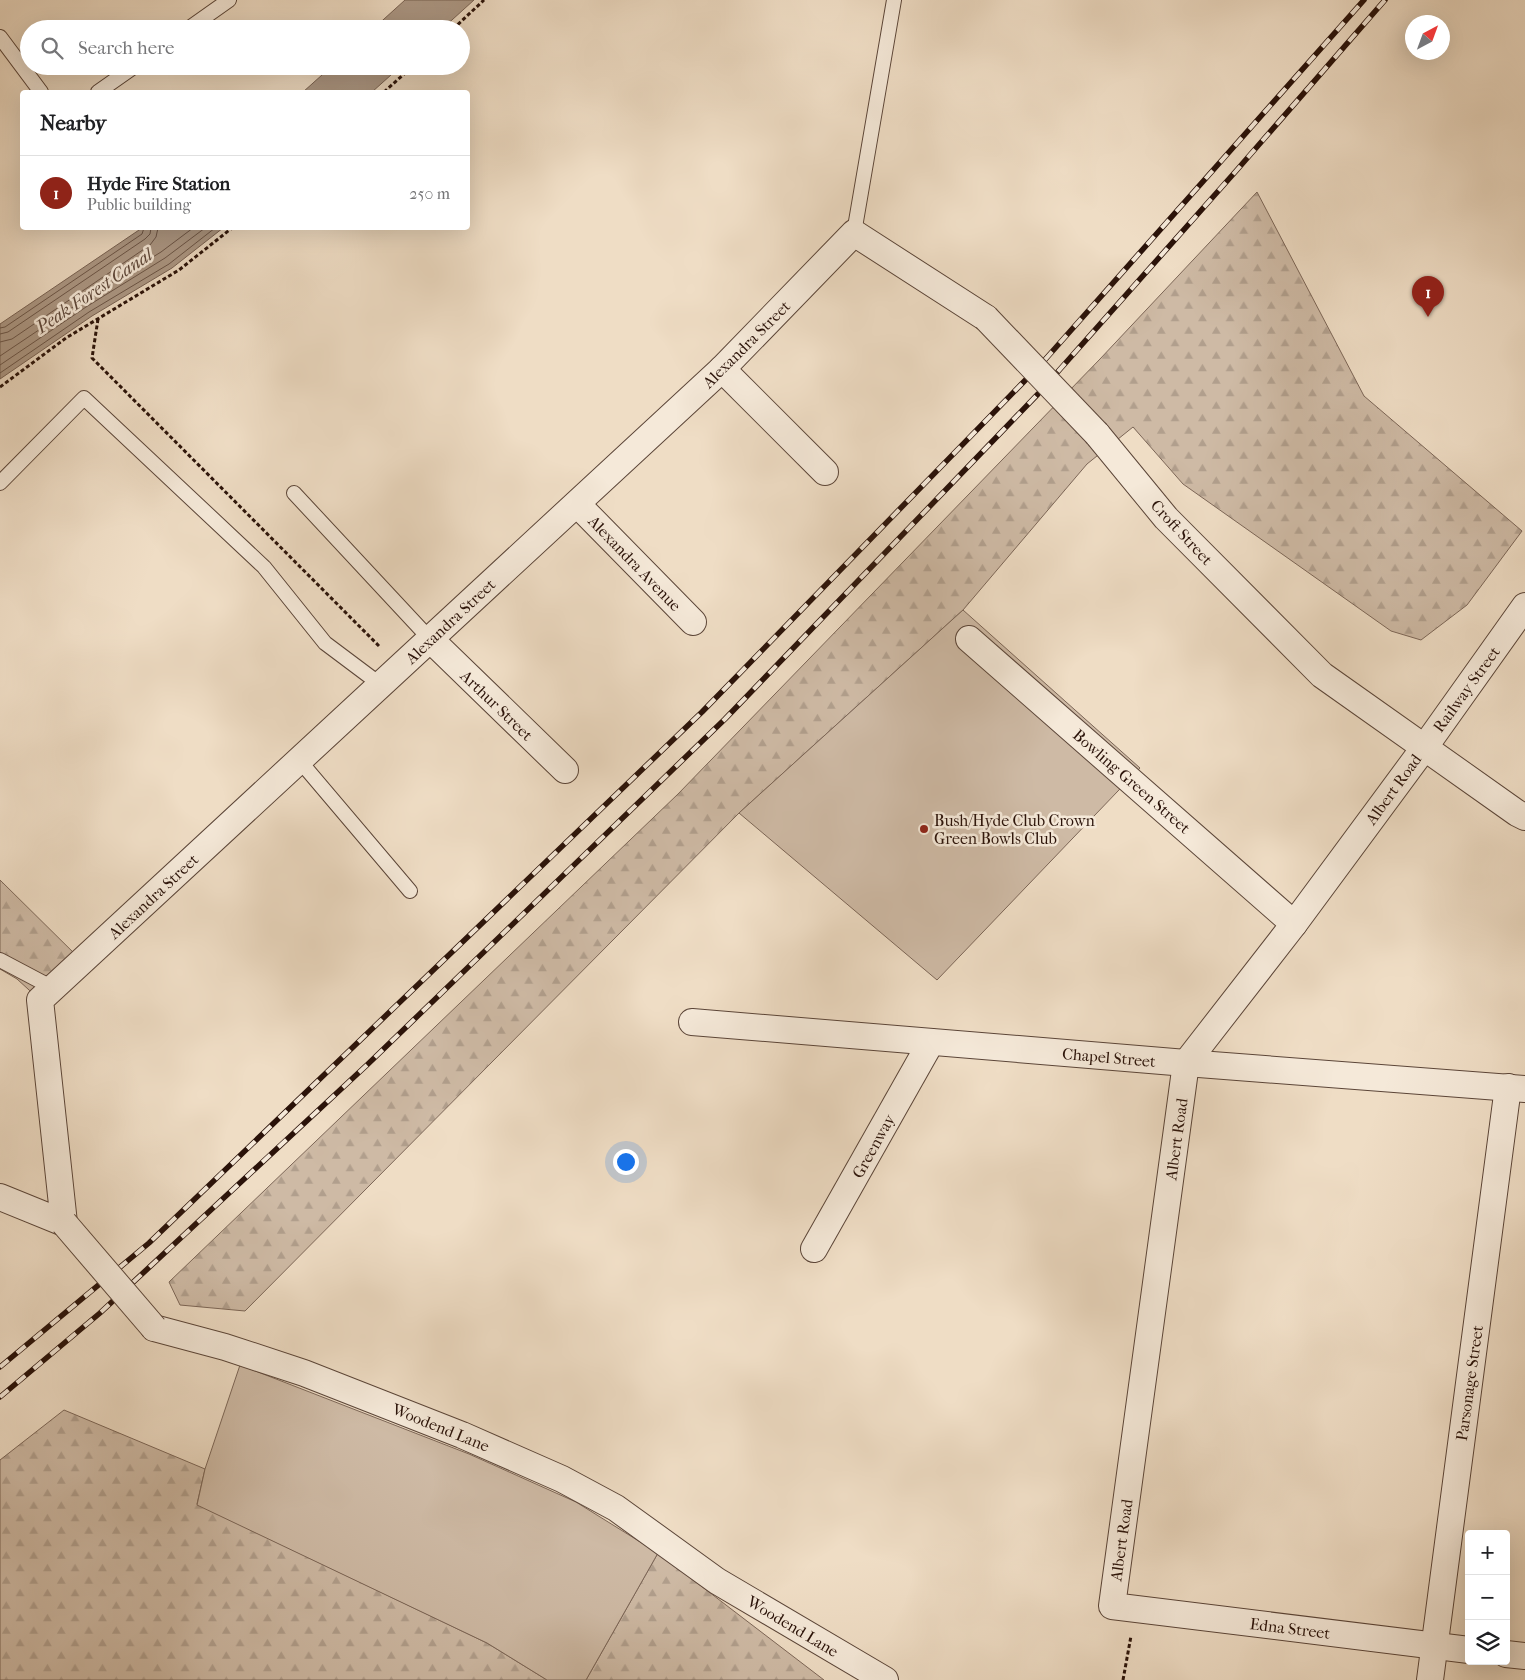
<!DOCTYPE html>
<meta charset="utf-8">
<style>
body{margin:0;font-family:"IM FELL French Canon",serif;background:#f2f2f2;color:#202124}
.controls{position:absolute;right:15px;bottom:15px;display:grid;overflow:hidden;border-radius:5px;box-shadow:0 5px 20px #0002}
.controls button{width:45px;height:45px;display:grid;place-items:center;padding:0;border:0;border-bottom:1px solid #e0e0e0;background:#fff;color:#202124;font:25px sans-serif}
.compass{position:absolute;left:1405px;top:15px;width:45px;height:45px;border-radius:50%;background:#fff;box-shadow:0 5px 20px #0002;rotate:41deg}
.you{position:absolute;left:625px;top:1161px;width:18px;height:18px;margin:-12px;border:4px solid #fff;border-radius:50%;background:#1a73e8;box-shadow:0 0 0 8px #1a73e833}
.badge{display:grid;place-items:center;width:32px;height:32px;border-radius:50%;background:#8f2418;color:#fff;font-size:16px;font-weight:700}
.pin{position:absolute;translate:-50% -41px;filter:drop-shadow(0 1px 2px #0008)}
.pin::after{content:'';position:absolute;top:26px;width:18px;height:15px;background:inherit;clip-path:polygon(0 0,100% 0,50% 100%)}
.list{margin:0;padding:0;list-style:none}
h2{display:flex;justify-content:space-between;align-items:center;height:65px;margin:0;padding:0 20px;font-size:21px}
h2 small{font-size:16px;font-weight:400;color:#757577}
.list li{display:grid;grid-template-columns:32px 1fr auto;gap:15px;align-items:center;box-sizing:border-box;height:75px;padding:0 20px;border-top:1px solid #e0e0e0}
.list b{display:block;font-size:19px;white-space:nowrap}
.list p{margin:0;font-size:16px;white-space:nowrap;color:#757577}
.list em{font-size:16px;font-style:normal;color:#757577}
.icon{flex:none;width:28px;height:28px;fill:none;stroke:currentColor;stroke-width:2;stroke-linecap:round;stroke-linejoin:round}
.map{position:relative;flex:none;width:1525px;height:1680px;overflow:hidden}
.search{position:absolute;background:#fff;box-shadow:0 5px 20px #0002;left:20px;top:20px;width:450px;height:55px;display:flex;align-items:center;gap:12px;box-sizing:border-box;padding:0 18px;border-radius:28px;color:#757577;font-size:19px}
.panel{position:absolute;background:#fff;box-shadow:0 5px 20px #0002;left:20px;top:90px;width:450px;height:140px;border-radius:5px}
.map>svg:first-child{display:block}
.forest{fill:url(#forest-firs);stroke:#7c6657}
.green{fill:#cebaa5;stroke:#7c6657}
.water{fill:#ac9885;stroke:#786253}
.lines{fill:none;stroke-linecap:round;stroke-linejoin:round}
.shore{stroke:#6b5547;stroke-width:1}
.service-casing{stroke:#5b4538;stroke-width:16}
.minor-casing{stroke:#5b4538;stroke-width:28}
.path{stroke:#2a1209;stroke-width:3;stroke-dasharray:4 2.5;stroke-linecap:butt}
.service{stroke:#f5e9d9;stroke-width:14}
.minor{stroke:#f5e9d9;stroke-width:26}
.rail-casing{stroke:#2a1209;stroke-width:5.5}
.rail{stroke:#f5e9d9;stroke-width:4;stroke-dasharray:11;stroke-linecap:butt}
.minor-bridge-casing{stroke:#5b4538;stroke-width:28;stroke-linecap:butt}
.minor-bridge{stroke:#f5e9d9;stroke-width:26}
.poi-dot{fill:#8f2418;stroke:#f5e9d9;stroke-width:2}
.labels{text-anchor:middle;stroke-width:5;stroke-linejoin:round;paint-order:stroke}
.street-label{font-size:16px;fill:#2a1209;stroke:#f5e9d9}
.poi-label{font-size:16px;fill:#2a1209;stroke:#f5e9d9;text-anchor:start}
.water-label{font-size:18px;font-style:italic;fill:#5e483b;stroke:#f5e9d9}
</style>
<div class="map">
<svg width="1525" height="1680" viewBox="0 0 1525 1680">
<defs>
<pattern id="forest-firs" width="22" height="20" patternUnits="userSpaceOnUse" patternTransform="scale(1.25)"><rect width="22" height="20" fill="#cebaa5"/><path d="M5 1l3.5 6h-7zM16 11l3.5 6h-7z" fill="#b19f8d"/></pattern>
</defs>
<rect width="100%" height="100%" fill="#efddc5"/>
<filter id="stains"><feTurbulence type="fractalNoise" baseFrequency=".004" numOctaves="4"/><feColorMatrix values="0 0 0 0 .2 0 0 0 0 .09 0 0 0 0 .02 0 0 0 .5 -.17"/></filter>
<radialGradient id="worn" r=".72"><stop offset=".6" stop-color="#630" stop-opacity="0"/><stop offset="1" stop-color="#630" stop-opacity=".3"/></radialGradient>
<g class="forest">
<path d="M1257 192 1364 396 1522 531 1467 605 1421 640 1391 631 1183 484 1133 427 1087 464 963 610 739 813 245 1311 180 1305 169 1282 678 794 1100 359Z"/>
<path d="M0 880 82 961 40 1000 17 979 0 969Z"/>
<path d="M64 1410 205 1469 197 1504 487 1643 547 1680H0V1460Z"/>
<path d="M658 1553 824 1680H586Z"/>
</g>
<g class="green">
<path d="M963 610 1140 768 937 980 739 813Z"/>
<path d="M240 1365 469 1454 576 1502 658 1553 586 1680H547L487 1643 197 1505 205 1469Z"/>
</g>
<g class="water">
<path d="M405 0H474L442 29H373Z"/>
<path d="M332 66H401L372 92H303Z"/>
<path d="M142 228H223L172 268 92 316 0 379V324Z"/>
</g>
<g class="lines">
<g class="shore">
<path d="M0 328 5 327 142 234 144 228"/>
<path d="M0 334 8 332 145 239 150 234 151 228"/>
<path d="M0 342 12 339 150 245 156 237 158 228"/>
<path d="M0 356 82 301 161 252 193 228"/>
<path d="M0 365 86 307 165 258 205 228"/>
<path d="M0 373 89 312 169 264 215 228"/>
</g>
<defs>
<g id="service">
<path d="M188 29 229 0"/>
<path d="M0 37 41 92"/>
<path d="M98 92 135 66"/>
<path d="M854 233 894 0"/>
<path d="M0 483 84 398 264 567 325 643 381 685"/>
<path d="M294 493 430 639"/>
<path d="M299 760 410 891"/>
<path d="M0 960 53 988"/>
</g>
<g id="minor">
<path d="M722 369 825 472"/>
<path d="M1097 434 1166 518 1322 675 1517 813 1525 817"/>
<path d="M577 504 693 622"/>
<path d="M430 639 565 770"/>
<path d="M969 639 1294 924"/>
<path d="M692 1022 1186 1063 1525 1089"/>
<path d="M0 1197 64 1223 40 1000 722 369 854 233 986 318"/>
<path d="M814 1249 931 1042"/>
<path d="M154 1328 225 1347 304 1373 462 1435 562 1479 616 1508 717 1581 885 1680"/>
<path d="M1469 1650 1112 1606 1186 1063 1294 924 1424 748 1525 606"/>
<path d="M1506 1654 1525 1656"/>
<path d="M1430 1680 1508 1087"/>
</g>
</defs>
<use href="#service" class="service-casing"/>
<use href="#minor" class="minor-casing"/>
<g class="path">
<path d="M453 29 484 0"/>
<path d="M384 92 413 66"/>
<path d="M98 319 92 358 380 647"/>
<path d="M0 387 66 338 179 270 232 228"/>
<path d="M1123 1680 1131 1636"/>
</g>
<use href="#service" class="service"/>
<use href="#minor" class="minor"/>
<defs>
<g id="rail">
<path d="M0 1367 149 1243 702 712 1042 363 1364 0"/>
<path d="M0 1397 100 1313 368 1064 725 719 1038 394 1236 171 1385 0"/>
</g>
</defs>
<use href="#rail" class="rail-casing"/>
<use href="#rail" class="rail"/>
<defs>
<g id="minor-bridge">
<path d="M986 318 1097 434"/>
<path d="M64 1223 154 1328"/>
</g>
</defs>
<use href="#minor-bridge" class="minor-bridge-casing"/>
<use href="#minor-bridge" class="minor-bridge"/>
</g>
<circle class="poi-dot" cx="924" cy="829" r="5"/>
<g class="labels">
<g class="street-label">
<text transform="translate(746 344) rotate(-45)" y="6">Alexandra Street</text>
<text transform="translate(1182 532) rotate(47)" y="6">Croft Street</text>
<text transform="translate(635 563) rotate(46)" y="6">Alexandra Avenue</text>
<text transform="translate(450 621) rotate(-43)" y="6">Alexandra Street</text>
<text transform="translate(1466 689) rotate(-54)" y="6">Railway Street</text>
<text transform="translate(497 705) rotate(44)" y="6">Arthur Street</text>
<text transform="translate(1132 781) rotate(41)" y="6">Bowling Green Street</text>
<text transform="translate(1393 789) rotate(-54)" y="6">Albert Road</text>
<text transform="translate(153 896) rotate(-43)" y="6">Alexandra Street</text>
<text transform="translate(1109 1057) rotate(5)" y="6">Chapel Street</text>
<text transform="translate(1176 1139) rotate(-82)" y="6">Albert Road</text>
<text transform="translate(873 1146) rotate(-61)" y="6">Greenway</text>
<text transform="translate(1469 1383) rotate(-82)" y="6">Parsonage Street</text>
<text transform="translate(441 1427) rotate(22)" y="6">Woodend Lane</text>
<text transform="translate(1121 1540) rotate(-82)" y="6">Albert Road</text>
<text transform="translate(793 1626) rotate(31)" y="6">Woodend Lane</text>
<text transform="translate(1290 1628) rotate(7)" y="6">Edna Street</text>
</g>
<g class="poi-label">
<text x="934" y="826">Bush/Hyde Club Crown<tspan x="934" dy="18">Green Bowls Club</tspan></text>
</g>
<g class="water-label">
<text transform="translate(94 291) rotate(-34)" y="6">Peak Forest Canal</text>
</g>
</g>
<rect width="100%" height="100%" filter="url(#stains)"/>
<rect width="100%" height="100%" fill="url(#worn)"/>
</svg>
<div class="controls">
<button>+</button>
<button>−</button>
<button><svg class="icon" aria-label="layers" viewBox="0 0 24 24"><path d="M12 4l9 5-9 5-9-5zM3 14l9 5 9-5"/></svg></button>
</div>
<svg class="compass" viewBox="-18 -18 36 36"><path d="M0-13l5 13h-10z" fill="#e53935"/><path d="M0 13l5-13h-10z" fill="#757577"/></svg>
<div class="you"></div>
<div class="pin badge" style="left:1428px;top:317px">1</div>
<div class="search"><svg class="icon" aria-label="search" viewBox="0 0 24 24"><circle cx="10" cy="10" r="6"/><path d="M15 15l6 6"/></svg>Search here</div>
<section class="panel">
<h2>Nearby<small></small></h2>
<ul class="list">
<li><span class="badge">1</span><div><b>Hyde Fire Station</b><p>Public building</p></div><em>250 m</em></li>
</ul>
</section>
</div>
